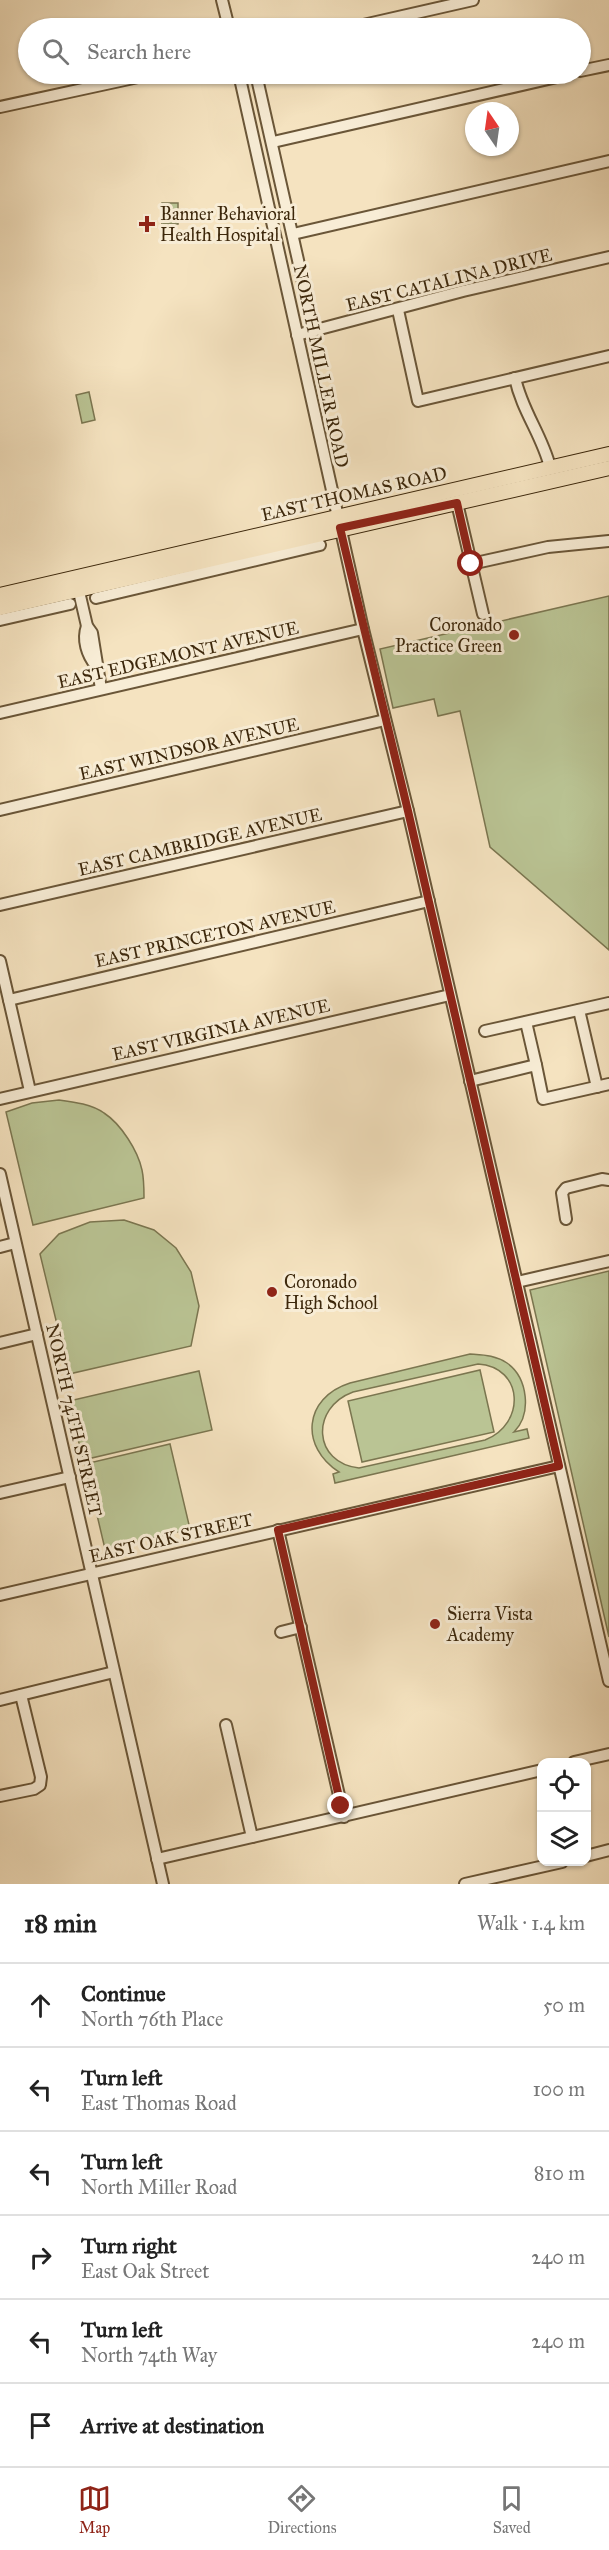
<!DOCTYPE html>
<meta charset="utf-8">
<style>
body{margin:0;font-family:"IM FELL Great Primer",serif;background:#f6f6f6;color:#222}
.controls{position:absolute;right:18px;bottom:18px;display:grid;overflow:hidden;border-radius:12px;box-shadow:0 2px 4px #0004}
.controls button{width:54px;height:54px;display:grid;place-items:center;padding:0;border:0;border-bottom:2px solid #e0e0e0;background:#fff;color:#222;font:30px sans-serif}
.compass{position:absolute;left:465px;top:102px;width:54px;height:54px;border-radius:50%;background:#fff;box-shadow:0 2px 4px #0004;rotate:347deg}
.stop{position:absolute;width:18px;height:18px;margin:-14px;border:4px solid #8f2418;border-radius:50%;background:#fff}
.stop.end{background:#8f2418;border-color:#fff;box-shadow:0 2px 6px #0008}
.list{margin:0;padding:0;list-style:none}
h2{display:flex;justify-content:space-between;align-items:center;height:78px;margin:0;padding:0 24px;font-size:26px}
h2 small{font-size:20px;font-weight:400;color:#767676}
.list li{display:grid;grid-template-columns:39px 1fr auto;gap:18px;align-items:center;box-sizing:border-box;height:84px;padding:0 24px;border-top:2px solid #e0e0e0}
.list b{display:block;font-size:22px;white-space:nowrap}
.list p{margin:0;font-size:20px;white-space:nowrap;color:#767676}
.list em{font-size:20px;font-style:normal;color:#767676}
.icon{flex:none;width:33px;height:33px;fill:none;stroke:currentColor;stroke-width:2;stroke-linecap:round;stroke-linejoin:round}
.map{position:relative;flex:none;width:609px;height:1884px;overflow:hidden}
.search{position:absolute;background:#fff;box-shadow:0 2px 4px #0004;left:18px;right:18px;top:18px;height:66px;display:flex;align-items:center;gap:15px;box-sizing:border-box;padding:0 21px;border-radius:33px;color:#767676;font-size:22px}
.sheet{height:582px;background:#fff}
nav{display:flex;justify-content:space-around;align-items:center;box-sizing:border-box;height:84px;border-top:2px solid #e0e0e0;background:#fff;font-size:16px;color:#767676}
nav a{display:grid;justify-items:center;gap:3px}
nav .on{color:#8f2418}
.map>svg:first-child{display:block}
.green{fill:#bac494;stroke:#7b7650;stroke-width:1.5;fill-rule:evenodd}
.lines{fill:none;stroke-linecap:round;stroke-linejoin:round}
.minor-casing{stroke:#6a5638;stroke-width:14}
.major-casing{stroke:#3c270b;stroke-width:16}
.minor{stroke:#f8edd6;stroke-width:10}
.major{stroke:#f5e3c0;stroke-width:14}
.route{stroke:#8f2418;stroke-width:8}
.poi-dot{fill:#8f2418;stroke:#f8edd6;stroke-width:2}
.labels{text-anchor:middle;stroke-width:6;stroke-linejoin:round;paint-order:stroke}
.poi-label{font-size:18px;fill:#3c270b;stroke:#f8edd6;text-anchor:start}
.street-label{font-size:18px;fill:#3c270b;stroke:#f8edd6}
</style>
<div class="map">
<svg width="609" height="1884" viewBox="0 0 609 1884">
<rect width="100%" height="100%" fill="#f5e3c0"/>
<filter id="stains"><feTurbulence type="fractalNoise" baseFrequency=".00333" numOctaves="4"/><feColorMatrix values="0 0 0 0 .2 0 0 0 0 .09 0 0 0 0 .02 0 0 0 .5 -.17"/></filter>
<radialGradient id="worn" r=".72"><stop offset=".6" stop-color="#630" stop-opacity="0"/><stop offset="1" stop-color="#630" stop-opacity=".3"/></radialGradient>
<g class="green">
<rect x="162" y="203" width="16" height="21"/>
<path d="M89 392 95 420 82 423 76 395Z"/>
<path d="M609 596V950L490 847 460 711 438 716 434 699 393 708 380 649Z"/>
<path d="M59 1100C74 1102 91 1104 104 1113 121 1124 138 1151 142 1170 144 1179 144 1189 144 1198L33 1225 6 1112 32 1103Z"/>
<path d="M124 1220 154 1230 176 1248 191 1272 199 1306 191 1346 69 1374 40 1254 59 1234 90 1222Z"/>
<path d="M609 1271V1637L530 1290Z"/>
<path d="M470 1354C484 1355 495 1355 507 1363 528 1378 532 1414 514 1432L527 1429 529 1438 335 1483 333 1474 339 1472C300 1447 303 1398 350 1383ZM478 1364C524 1367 526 1424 485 1440L359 1468C313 1463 310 1408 353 1392Z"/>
<path d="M480 1370 494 1432 362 1462 348 1401Z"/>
<path d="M199 1371 212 1430 83 1460 69 1401Z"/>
<path d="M170 1444 190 1529 105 1549 85 1464Z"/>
</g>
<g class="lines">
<defs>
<g id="minor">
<path d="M222 0 229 28"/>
<path d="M350 28 473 0"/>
<path d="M580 71 609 65"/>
<path d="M239 74 363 629 408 811 609 1681"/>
<path d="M256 74 314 331"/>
<path d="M0 107 152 74"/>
<path d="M273 142 570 74"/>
<path d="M293 234 609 161"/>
<path d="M398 310 418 401 609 356"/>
<path d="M297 335 463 291 609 257"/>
<path d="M515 378C522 411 542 435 550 467"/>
<path d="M457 503 483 614"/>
<path d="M471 564 548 547 609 541"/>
<path d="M77 583 87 626 92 633 101 689"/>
<path d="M96 598 320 545"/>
<path d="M0 620 70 604"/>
<path d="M87 626C82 640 87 655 96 666"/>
<path d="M0 713 363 629"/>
<path d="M0 810 385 720"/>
<path d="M0 905 408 811"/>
<path d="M0 961 30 1091"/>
<path d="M9 1000 429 901"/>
<path d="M579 1010 597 1087"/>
<path d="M526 1022 536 1065"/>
<path d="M485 1031 609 1003"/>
<path d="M470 1081 536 1065 543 1099 609 1084"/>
<path d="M0 1099 450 995"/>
<path d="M0 1174 163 1884"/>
<path d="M566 1219 562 1193 566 1188 602 1179 609 1180"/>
<path d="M0 1247 15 1243"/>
<path d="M517 1282 609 1261"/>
<path d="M0 1343 37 1334"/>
<path d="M0 1493 70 1477"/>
<path d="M278 1530 344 1817"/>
<path d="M0 1595 559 1466"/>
<path d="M281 1632 301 1627"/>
<path d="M0 1700 114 1672"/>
<path d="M226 1725 252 1837"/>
<path d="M574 1762 609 1754"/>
<path d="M0 1796 34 1789 40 1785 41 1777 21 1695"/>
<path d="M586 1856 609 1850"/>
<path d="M157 1859 542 1770"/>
<path d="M465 1884 562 1862"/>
</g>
<g id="major">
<path d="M0 595 609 454"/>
<path d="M0 608 609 468"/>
</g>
</defs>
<use href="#minor" class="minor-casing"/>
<use href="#major" class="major-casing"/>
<use href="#minor" class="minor"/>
<use href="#major" class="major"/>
</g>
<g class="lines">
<path class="route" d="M341 1806 278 1530 559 1466 408 811 340 528 457 503 471 564"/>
</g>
<g class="poi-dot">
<path d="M144 215h6v6h6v6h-6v6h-6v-6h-6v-6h6z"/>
<circle cx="514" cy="635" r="6"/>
<circle cx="272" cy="1292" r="6"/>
<circle cx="435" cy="1624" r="6"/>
</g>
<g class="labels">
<g class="poi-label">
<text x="160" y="220">Banner Behavioral<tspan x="160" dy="21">Health Hospital</tspan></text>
<text x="502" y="631" text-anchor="end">Coronado<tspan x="502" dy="21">Practice Green</tspan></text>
<text x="284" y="1288">Coronado<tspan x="284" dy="21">High School</tspan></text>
<text x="447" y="1620">Sierra Vista<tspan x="447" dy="21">Academy</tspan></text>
</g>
<g class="street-label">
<text transform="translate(449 280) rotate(-14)" y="6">EAST CATALINA DRIVE</text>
<text transform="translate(321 366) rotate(78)" y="6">NORTH MILLER ROAD</text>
<text transform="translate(354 494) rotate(-13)" y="6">EAST THOMAS ROAD</text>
<text transform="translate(178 655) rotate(-13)" y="6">EAST EDGEMONT AVENUE</text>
<text transform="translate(189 749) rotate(-13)" y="6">EAST WINDSOR AVENUE</text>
<text transform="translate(200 842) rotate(-13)" y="6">EAST CAMBRIDGE AVENUE</text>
<text transform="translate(215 934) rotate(-13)" y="6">EAST PRINCETON AVENUE</text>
<text transform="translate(221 1030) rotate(-13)" y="6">EAST VIRGINIA AVENUE</text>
<text transform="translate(74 1420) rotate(77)" y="6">NORTH 74TH STREET</text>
<text transform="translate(171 1538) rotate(-13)" y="6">EAST OAK STREET</text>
</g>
</g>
<rect width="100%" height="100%" filter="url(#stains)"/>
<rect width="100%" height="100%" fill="url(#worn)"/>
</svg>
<div class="controls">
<button><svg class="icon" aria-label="locate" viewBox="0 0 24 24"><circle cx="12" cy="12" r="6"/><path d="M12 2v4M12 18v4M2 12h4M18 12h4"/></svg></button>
<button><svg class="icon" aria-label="layers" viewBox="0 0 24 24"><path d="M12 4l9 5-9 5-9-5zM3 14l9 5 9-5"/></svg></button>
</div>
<svg class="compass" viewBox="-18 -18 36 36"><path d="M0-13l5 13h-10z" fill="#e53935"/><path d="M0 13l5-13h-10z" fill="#767676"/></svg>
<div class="stop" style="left:471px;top:564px"></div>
<div class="stop end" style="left:341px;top:1806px"></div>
<div class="search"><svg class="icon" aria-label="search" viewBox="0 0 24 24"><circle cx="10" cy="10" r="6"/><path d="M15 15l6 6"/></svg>Search here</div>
</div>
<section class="sheet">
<h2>18 min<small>Walk · 1.4 km</small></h2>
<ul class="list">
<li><svg class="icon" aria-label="ahead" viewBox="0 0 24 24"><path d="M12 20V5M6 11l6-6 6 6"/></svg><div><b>Continue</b><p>North 76th Place</p></div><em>50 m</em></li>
<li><svg class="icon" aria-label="left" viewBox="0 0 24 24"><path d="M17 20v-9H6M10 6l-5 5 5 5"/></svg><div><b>Turn left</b><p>East Thomas Road</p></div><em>100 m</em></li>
<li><svg class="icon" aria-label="left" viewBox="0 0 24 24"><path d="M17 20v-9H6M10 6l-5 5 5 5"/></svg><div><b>Turn left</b><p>North Miller Road</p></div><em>810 m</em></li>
<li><svg class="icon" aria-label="right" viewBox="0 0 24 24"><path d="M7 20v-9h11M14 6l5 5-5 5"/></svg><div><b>Turn right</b><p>East Oak Street</p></div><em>240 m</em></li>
<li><svg class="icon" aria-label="left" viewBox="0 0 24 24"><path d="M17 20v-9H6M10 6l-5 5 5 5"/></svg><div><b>Turn left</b><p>North 74th Way</p></div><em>240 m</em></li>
<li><svg class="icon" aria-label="arrive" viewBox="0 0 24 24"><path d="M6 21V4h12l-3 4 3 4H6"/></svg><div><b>Arrive at destination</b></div></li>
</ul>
</section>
<nav>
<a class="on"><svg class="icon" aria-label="map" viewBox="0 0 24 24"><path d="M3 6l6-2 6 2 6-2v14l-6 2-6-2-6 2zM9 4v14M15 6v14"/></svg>Map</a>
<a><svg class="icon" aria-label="directions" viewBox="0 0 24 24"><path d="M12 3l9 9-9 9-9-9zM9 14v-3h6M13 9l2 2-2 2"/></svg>Directions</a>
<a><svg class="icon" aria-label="saved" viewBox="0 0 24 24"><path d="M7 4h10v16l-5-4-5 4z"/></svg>Saved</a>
</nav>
